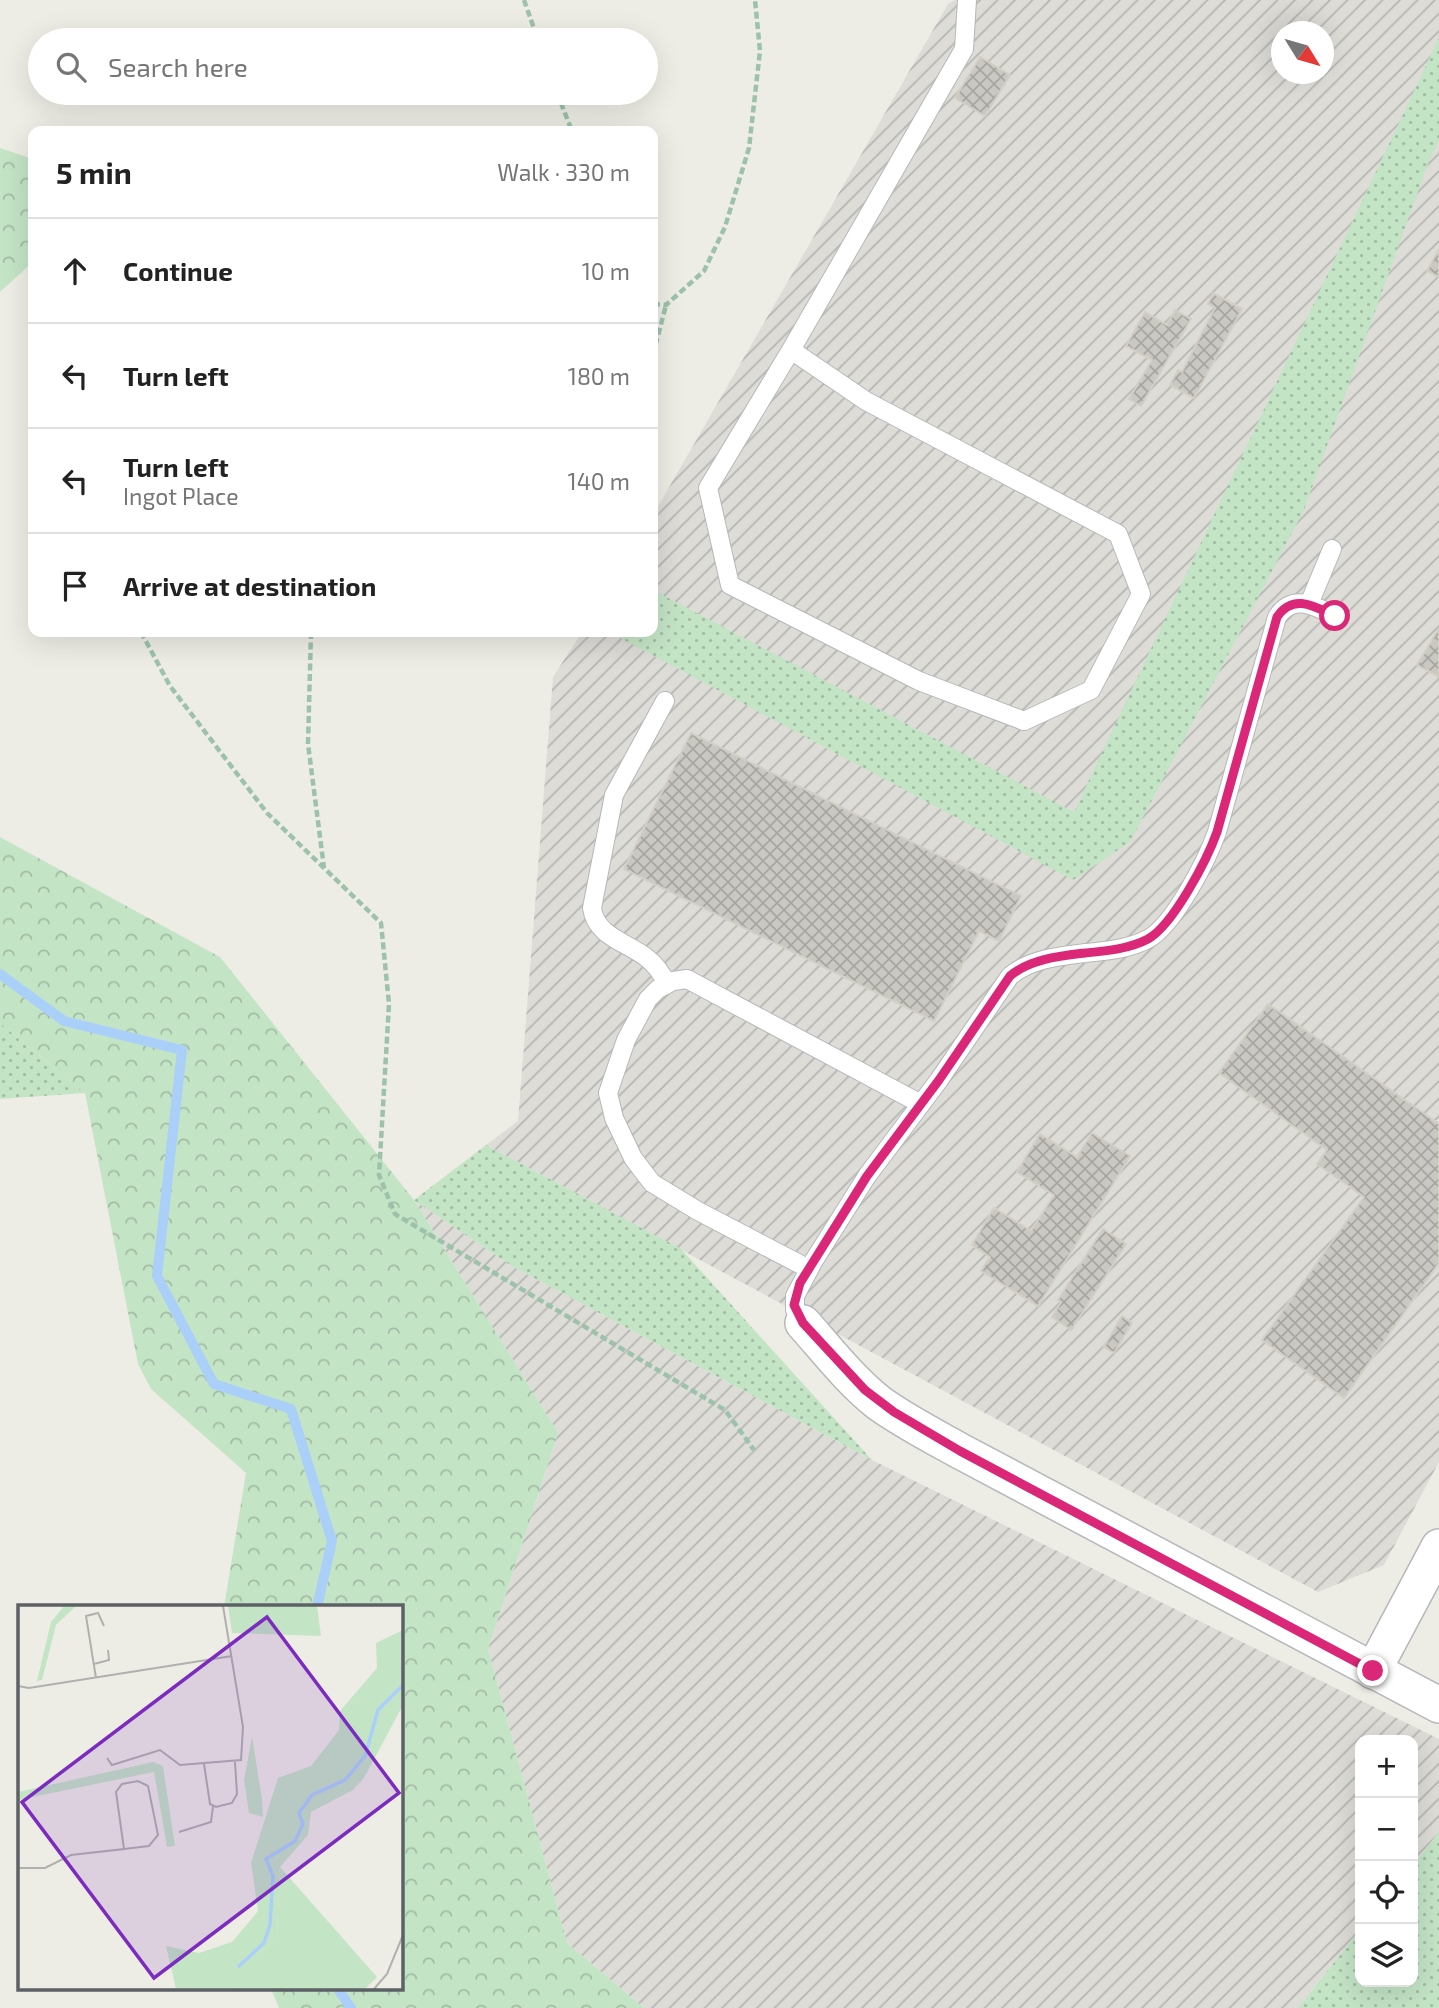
<!DOCTYPE html>
<meta charset="utf-8">
<style>
body{margin:0;font-family:"Exo 2",sans-serif;background:#f6f6f6;color:#222}
.controls{position:absolute;right:21px;bottom:21px;display:grid;overflow:hidden;border-radius:14px;box-shadow:0 7px 28px #0002}
.controls button{width:63px;height:63px;display:grid;place-items:center;padding:0;border:0;border-bottom:2px solid #e0e0e0;background:#fff;color:#222;font:35px sans-serif}
.compass{position:absolute;left:1271px;top:21px;width:63px;height:63px;border-radius:50%;background:#fff;box-shadow:0 7px 28px #0002;rotate:127deg}
.stop{position:absolute;width:21px;height:21px;margin:-16px;border:5px solid #db2777;border-radius:50%;background:#fff}
.stop.end{background:#db2777;border-color:#fff;box-shadow:0 2px 7px #0008}
.list{margin:0;padding:0;list-style:none}
h2{display:flex;justify-content:space-between;align-items:center;height:91px;margin:0;padding:0 28px;font-size:30px}
h2 small{font-size:23px;font-weight:400;color:#767676}
.list li{display:grid;grid-template-columns:46px 1fr auto;gap:21px;align-items:center;box-sizing:border-box;height:105px;padding:0 28px;border-top:2px solid #e0e0e0}
.list b{display:block;font-size:26px;white-space:nowrap}
.list p{margin:0;font-size:23px;white-space:nowrap;color:#767676}
.list em{font-size:23px;font-style:normal;color:#767676}
.icon{flex:none;width:38px;height:38px;fill:none;stroke:currentColor;stroke-width:2;stroke-linecap:round;stroke-linejoin:round}
.map{position:relative;flex:none;width:1439px;height:2008px;overflow:hidden}
.search{position:absolute;background:#fff;box-shadow:0 7px 28px #0002;left:28px;top:28px;width:630px;height:77px;display:flex;align-items:center;gap:18px;box-sizing:border-box;padding:0 24px;border-radius:38px;color:#767676;font-size:26px}
.panel{position:absolute;background:#fff;box-shadow:0 7px 28px #0002;left:28px;top:126px;width:630px;height:511px;border-radius:14px}
.map>svg:first-child{display:block}
.industrial{fill:url(#industrial-furrows);fill-rule:evenodd}
.grass{fill:url(#grass-dots)}
.forest{fill:url(#forest-crowns)}
.lines{fill:none;stroke-linecap:round;stroke-linejoin:round}
.stream{stroke:#aad0f9;stroke-width:10}
.building{fill:url(#building-cross-hatch);stroke:#d3cfc4;stroke-width:2}
.lane-casing{stroke:#b5b7bb;stroke-width:20}
.street-casing{stroke:#b5b7bb;stroke-width:38}
.path{stroke:#9cc2aa;stroke-width:4.5;stroke-dasharray:7 3.5;stroke-linecap:butt}
.lane{stroke:#fff;stroke-width:18}
.street{stroke:#fff;stroke-width:35}
.route{stroke:#db2777;stroke-width:9}
.inset-river{fill:none;stroke:#aad0f9;stroke-width:3.5}
.inset-road{fill:none;stroke:#b0b1ae;stroke-width:2}
.view{fill:#7b2cbf;fill-opacity:0.15;stroke:#7b2cbf;stroke-width:3.5}
.inset-edge{fill:none;stroke:#5d6065;stroke-width:3.5}
</style>
<div class="map">
<svg width="1439" height="2008" viewBox="0 0 1439 2008">
<defs>
<pattern id="industrial-furrows" width="10" height="10" patternUnits="userSpaceOnUse" patternTransform="scale(1.75)"><rect width="10" height="10" fill="#dddcd7"/><path d="M-1 1l2-2M0 10L10 0M9 11l2-2" fill="none" stroke="#b6b6b2"/></pattern>
<pattern id="grass-dots" width="8" height="8" patternUnits="userSpaceOnUse" patternTransform="scale(1.75)"><rect width="8" height="8" fill="#c4e4c6"/><path d="M2 2h.1M6 6h.1" fill="none" stroke="#a2bca4" stroke-width="1.8" stroke-linecap="round"/></pattern>
<pattern id="forest-crowns" width="20" height="18" patternUnits="userSpaceOnUse" patternTransform="scale(1.75)"><rect width="20" height="18" fill="#c4e4c6"/><path d="M2 6a3 3 0 1 1 6 0M12 15a3 3 0 1 1 6 0" fill="none" stroke="#a2bca4"/></pattern>
<pattern id="building-cross-hatch" width="8" height="8" patternUnits="userSpaceOnUse" patternTransform="scale(1.75)"><rect width="8" height="8" fill="#cac8c2"/><path d="M0 0l8 8M0 8l8-8" fill="none" stroke="#a7a6a1"/></pattern>
</defs>
<rect width="100%" height="100%" fill="#eeede5"/>
<g class="industrial">
<path d="M955 0H1439V1462L1384 1565 1318 1592 486 1145 518 1121 553 677 582 632H653V515L948 4ZM1282 32H1324V74H1282Z"/>
<path d="M414 1200 510 1265 872 1460 1439 1739V1832L1413 1865V1740H1360V1930L1298 2008H644L567 1943 488 1649 558 1433Z"/>
</g>
<g class="grass">
<path d="M1439 38V141L1430 158 1304 510 1130 842 1073 880 609 632H653V590L1074 812Z"/>
<path d="M0 1023 85 1093 0 1099Z"/>
<path d="M486 1145 681 1249 872 1460 510 1265 414 1200Z"/>
<path d="M1439 1832V2008H1298L1360 1930V1982H1413V1865Z"/>
</g>
<g class="forest">
<path d="M0 148 33 159V262L0 292Z"/>
<path d="M0 837 220 957 414 1200 558 1433 488 1649 567 1943 644 2008H279L271 1989H401V1607H224L246 1473 151 1389 138 1364 85 1093 0 1023Z"/>
</g>
<g class="lines">
<g class="stream">
<path d="M0 974 64 1021 182 1050 157 1276 214 1384 291 1409 332 1541 317 1607"/>
<path d="M338 1989 351 2008"/>
</g>
</g>
<g class="building">
<path d="M980 57 1010 75 985 116 955 98Z"/>
<path d="M1439 249V277L1427 271Z"/>
<path d="M1213 293 1242 309 1194 398 1170 385 1178 370 1182 372 1215 308 1208 304Z"/>
<path d="M1175 310 1191 319 1141 406 1129 399 1152 360 1126 346 1145 312 1167 325Z"/>
<path d="M1439 628V677L1417 665Z"/>
<path d="M691 733 1021 896 999 941 979 931 934 1021 624 869Z"/>
<path d="M1268 1004 1439 1124V1263L1344 1398 1262 1340 1364 1197 1317 1164 1327 1150 1219 1073Z"/>
<path d="M1092 1133 1130 1156 1038 1306 981 1271 990 1257 972 1245 994 1208 1031 1231 1054 1195 1017 1172 1040 1134 1077 1157Z"/>
<path d="M1103 1229 1126 1244 1071 1330 1052 1317 1061 1302 1058 1300Z"/>
<path d="M1122 1316 1132 1323 1114 1353 1104 1347Z"/>
</g>
<g class="lines">
<defs>
<g id="lane">
<path d="M791 350 866 401 1118 534 1141 594 1091 690 1024 721 919 681 730 585 708 488 791 350 964 49 967 0"/>
<path d="M1309 604 1332 549"/>
<path d="M665 701 614 795 592 908C596 937 627 942 647 958 656 965 662 974 667 984"/>
<path d="M809 1269 698 1211 652 1183 633 1158 614 1118 608 1093 626 1040 648 999 658 989 673 981 687 979 921 1104"/>
<path d="M803 1323 795 1310V1296L813 1262 867 1176 939 1080 1010 976C1030 959 1060 956 1085 953 1106 951 1129 949 1148 939 1174 925 1207 860 1217 832L1277 617C1293 593 1315 606 1335 616"/>
</g>
<g id="street">
<path d="M803 1323C827 1350 850 1380 879 1403 904 1421 933 1436 960 1451L1439 1705"/>
<path d="M1373 1671 1439 1547"/>
</g>
</defs>
<use href="#lane" class="lane-casing"/>
<use href="#street" class="street-casing"/>
<g class="path">
<path d="M524 0 538 40"/>
<path d="M557 93 572 131"/>
<path d="M653 304 666 305 704 271 725 227 749 148 760 51 755 0"/>
<path d="M653 355 666 305"/>
<path d="M141 632 170 686 267 813 381 923 389 1004 379 1175 395 1214 725 1410 754 1450"/>
<path d="M311 632 308 744 324 868"/>
</g>
<use href="#lane" class="lane"/>
<use href="#street" class="street"/>
</g>
<g class="lines">
<path class="route" d="M1335 616C1314 606 1293 593 1277 617L1217 832C1207 860 1173 925 1148 939 1129 949 1106 951 1085 953 1060 956 1030 959 1010 976L939 1080 867 1176 800 1283 794 1305 803 1323 865 1390 894 1412 960 1451 1373 1671"/>
</g>
<g transform="translate(18 1605)">
<rect width="385" height="385" fill="#eeede5"/>
<path d="M46 1H58L38 20 24 75 19 76 33 17ZM210 1H299L303 31 214 28ZM234 132 244 194 245 212 231 208 226 175ZM135 157 145 161 157 241 149 242 136 167 0 195V187ZM262 262 359 372 347 384H215L221 367 259 332Z" fill="#c4e4c6"/>
<path d="M385 25V100L346 173 335 185 293 207 290 230 262 262 259 332 222 367 215 384H158L148 341 181 348 214 337 240 306 233 258 260 173 293 161 321 125 322 106 359 63 358 38Z" fill="#c4e4c6"/>
<path class="inset-river" d="M220 362 246 338 252 320 255 271 248 254 277 236 285 219 281 208 294 190 327 175 347 151 360 105 385 80"/>
<path class="inset-road" d="M76 59 91 55 90 45M78 73 68 11 80 8 86 21M0 81 11 83 214 51M89 153 94 160 142 145 162 160 223 155 225 122 205 1M186 159 192 199 198 202 214 198 219 189 217 157M161 227 193 217 195 201M0 263H27L53 250 106 244 98 187 104 179 120 176 130 181 140 230 131 241 106 244M356 384 369 369 385 330"/>
<path class="view" d="M249 12 381 188 136 373 4 197Z"/>
<rect width="385" height="385" class="inset-edge"/>
</g>
</svg>
<div class="controls">
<button>+</button>
<button>−</button>
<button><svg class="icon" aria-label="locate" viewBox="0 0 24 24"><circle cx="12" cy="12" r="6"/><path d="M12 2v4M12 18v4M2 12h4M18 12h4"/></svg></button>
<button><svg class="icon" aria-label="layers" viewBox="0 0 24 24"><path d="M12 4l9 5-9 5-9-5zM3 14l9 5 9-5"/></svg></button>
</div>
<svg class="compass" viewBox="-18 -18 36 36"><path d="M0-13l5 13h-10z" fill="#e53935"/><path d="M0 13l5-13h-10z" fill="#767676"/></svg>
<div class="stop" style="left:1335px;top:616px"></div>
<div class="stop end" style="left:1373px;top:1671px"></div>
<div class="search"><svg class="icon" aria-label="search" viewBox="0 0 24 24"><circle cx="10" cy="10" r="6"/><path d="M15 15l6 6"/></svg>Search here</div>
<section class="panel">
<h2>5 min<small>Walk · 330 m</small></h2>
<ul class="list">
<li><svg class="icon" aria-label="ahead" viewBox="0 0 24 24"><path d="M12 20V5M6 11l6-6 6 6"/></svg><div><b>Continue</b></div><em>10 m</em></li>
<li><svg class="icon" aria-label="left" viewBox="0 0 24 24"><path d="M17 20v-9H6M10 6l-5 5 5 5"/></svg><div><b>Turn left</b></div><em>180 m</em></li>
<li><svg class="icon" aria-label="left" viewBox="0 0 24 24"><path d="M17 20v-9H6M10 6l-5 5 5 5"/></svg><div><b>Turn left</b><p>Ingot Place</p></div><em>140 m</em></li>
<li><svg class="icon" aria-label="arrive" viewBox="0 0 24 24"><path d="M6 21V4h12l-3 4 3 4H6"/></svg><div><b>Arrive at destination</b></div></li>
</ul>
</section>
</div>
